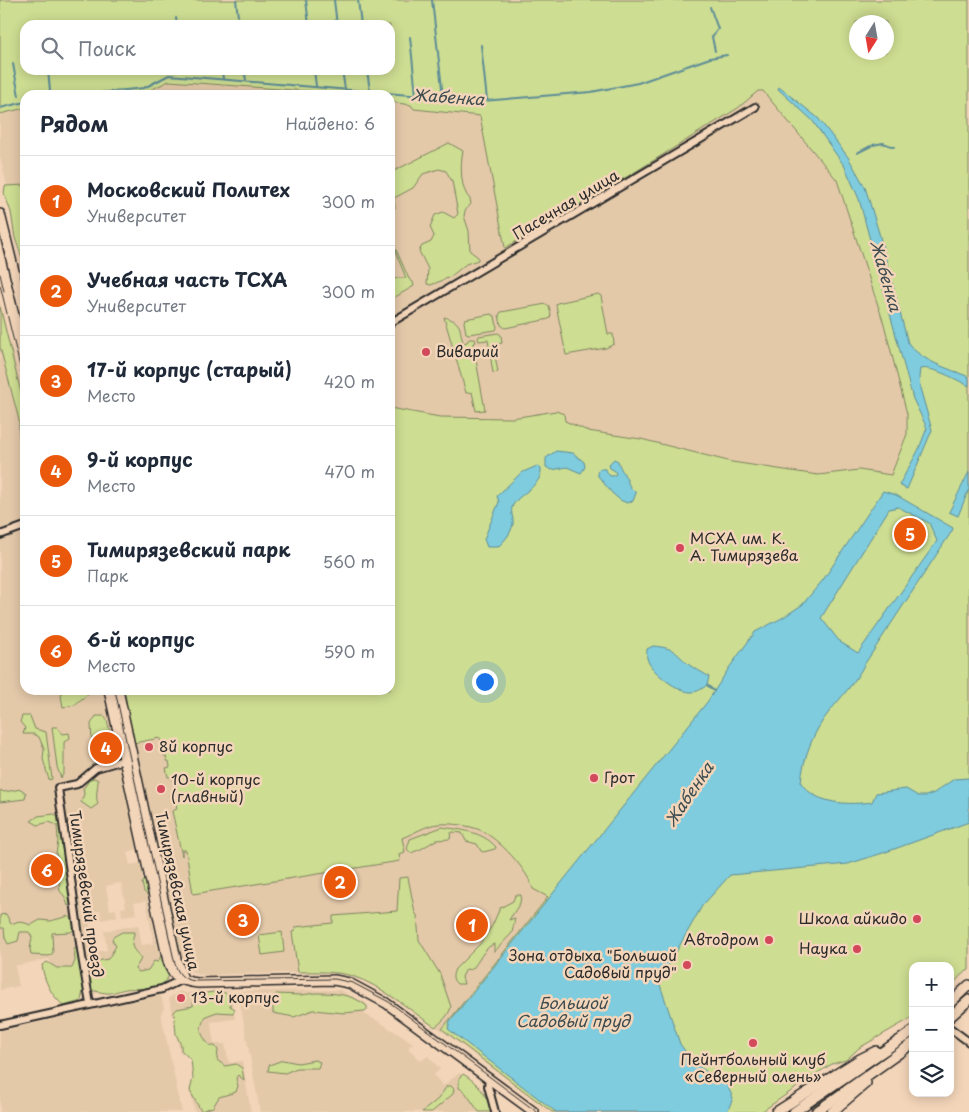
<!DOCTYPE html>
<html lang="ru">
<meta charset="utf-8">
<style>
body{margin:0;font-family:"Playpen Sans",sans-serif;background:#f2f2f3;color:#1f2937}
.controls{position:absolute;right:15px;bottom:15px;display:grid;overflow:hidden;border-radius:10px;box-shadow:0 2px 12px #0003}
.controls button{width:45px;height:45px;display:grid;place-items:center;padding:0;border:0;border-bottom:1px solid #e0e1e3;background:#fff;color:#1f2937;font:25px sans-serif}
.compass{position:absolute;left:849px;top:15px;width:45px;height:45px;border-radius:50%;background:#fff;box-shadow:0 2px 12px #0003;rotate:191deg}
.you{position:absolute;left:484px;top:681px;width:18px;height:18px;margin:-12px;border:4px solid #fff;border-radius:50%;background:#1a73e8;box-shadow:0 0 0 8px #1a73e833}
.badge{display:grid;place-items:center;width:32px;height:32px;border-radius:50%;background:#ea580c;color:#fff;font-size:16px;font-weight:700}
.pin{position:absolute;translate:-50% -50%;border:2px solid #fff;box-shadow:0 1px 5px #0006}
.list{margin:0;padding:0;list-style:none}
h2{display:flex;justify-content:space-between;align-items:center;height:65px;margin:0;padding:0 20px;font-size:21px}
h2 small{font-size:16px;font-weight:400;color:#747a83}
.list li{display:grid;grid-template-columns:32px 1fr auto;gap:15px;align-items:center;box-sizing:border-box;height:90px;padding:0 20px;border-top:1px solid #e0e1e3}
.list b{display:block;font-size:19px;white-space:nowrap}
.list p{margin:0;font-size:16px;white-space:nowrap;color:#747a83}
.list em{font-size:16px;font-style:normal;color:#747a83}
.icon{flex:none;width:28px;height:28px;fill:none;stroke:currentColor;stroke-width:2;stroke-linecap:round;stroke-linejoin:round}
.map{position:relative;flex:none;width:969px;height:1112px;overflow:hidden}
.search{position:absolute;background:#fff;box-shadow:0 2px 12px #0003;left:20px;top:20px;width:375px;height:55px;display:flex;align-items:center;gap:12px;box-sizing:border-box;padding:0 18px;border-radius:15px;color:#747a83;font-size:19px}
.panel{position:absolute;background:#fff;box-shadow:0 2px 12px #0003;left:20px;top:90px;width:375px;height:605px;border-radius:15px}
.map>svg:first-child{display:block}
.built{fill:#e4c9a9;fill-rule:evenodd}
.green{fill:#cddd91;stroke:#7c845e;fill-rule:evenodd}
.water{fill:#7fccdf;stroke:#5d8c97;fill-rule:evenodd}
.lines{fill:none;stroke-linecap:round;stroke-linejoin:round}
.stream{stroke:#5d8c97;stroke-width:2}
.minor-casing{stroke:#2b2b2b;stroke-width:10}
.secondary-casing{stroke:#2b2b2b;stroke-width:12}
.minor{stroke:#f3d5b9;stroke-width:6}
.secondary{stroke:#f3d5b9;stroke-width:9}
.tram{stroke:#2b2b2b;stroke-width:1}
.poi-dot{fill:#d1495b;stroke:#f3d5b9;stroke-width:2}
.labels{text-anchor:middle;stroke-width:5;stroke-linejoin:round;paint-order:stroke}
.street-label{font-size:15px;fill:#2b2b2b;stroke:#f3d5b9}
.poi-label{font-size:15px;fill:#2b2b2b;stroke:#f3d5b9;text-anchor:start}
.water-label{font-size:16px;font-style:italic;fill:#3c4b4f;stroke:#f3d5b9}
</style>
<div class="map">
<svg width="969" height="1112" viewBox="0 0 969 1112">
<rect width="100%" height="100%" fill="#f3d5b9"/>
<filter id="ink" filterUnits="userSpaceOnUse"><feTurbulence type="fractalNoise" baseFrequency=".02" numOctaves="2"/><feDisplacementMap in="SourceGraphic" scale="10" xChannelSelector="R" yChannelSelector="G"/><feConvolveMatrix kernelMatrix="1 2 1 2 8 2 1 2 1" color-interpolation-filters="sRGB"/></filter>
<g filter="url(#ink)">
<g class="built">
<path d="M0 0H969V832L761 1112H551L441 1030 379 989 363 980 351 976 328 972 203 975 195 974 185 967 180 953 133 744 124 690H390V95H25V257L0 157ZM856 22H886V52H856ZM25 25H390V70H25Z"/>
<path d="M0 301 25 401V521L0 530Z"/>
<path d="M25 532V690H104L115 742H119L121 751 117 752 138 849 127 852 130 865 140 863 162 967 155 979 60 1002 49 959 15 966 19 986 0 990V540ZM121 883 126 907 121 908 122 916 136 914 134 903 146 901 154 943 142 945 138 925 104 931 107 950 95 952 88 913 100 911 102 920 117 917 116 909 110 910 106 886Z"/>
<path d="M340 990 366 1003 364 1014 378 1021 413 1043 408 1048 421 1061 428 1056 440 1069 434 1075 443 1086 459 1073 479 1086 487 1112H260L238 991Z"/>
<path d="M180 991 186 993 230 991 235 1019 211 1022 214 1044H225L229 1063 242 1061 251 1112H195L189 1088 197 1086 191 1051 180 1053 169 998Z"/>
<path d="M159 995 161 996 164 1008 161 1014 182 1112H0V1031Z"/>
</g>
<g class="green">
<path d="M0 0H969V970C957 976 959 980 950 986V966H913V1017L859 1048 846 1060 832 1064 819 1072 761 1112H552L442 1029 548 897 533 889C528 870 498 838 480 830 468 825 450 823 438 824 426 825 413 834 402 838L405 852 399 854 400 861 193 894 186 850H182V856L172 811 177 809 176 803 171 804 169 795 175 793 172 777H168L166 768 170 767 169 761H167L166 756H164L160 738 134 743 124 690H390V408L440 417 512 418 556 411 564 414 565 421 588 431 641 439 732 462 818 475 859 470 891 475 907 434V414L884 324 837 180 763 91H758L738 108 635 172 505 248 480 116 414 109 411 105 390 102V95H362L169 81 146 92 113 95H25V108L0 114ZM856 22H886V52H856ZM25 25H390V70H25Z"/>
<path d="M449 143 463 151C460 163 460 190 470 199L471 204 465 211 464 216 469 231 470 251 478 257V260L466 264 450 277 431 285 427 284 428 269 419 251 422 246 431 242 434 236 430 227 435 215 443 212 454 218 458 214 452 181 446 171 439 169 423 174 413 188 394 198 395 208 390 214V173Z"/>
<path d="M25 185V280L23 272 24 263 15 238 11 212 4 193 5 186Z"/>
<path d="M394 245 409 279 413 282 414 286 390 300V281L397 278H406L393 246Z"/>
<path d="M598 294 601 296 608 334H613L614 344 606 348 566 355 556 305 557 303Z"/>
<path d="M546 304 549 306 551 315 549 319 505 328 501 325 499 315 501 312Z"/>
<path d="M0 307 25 409V452L19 435V420L0 347Z"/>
<path d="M491 314 495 316 497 327 496 330 469 334 466 333 464 322 465 319Z"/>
<path d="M444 317C462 322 459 326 463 343L467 342 469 339H475L476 342 473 343 485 410 476 411 472 392 466 393Z"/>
<path d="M498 333 501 335 502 343 493 345 498 372 493 373 488 340 479 341 478 338 479 336Z"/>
<path d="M59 690H90C87 698 79 699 75 705L63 707 61 696 62 693Z"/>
<path d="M22 716H30L35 729 46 732 52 779 49 780 43 759 44 749 39 737 34 734H23L25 728 20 722Z"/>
<path d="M96 716H104L107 720 112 741 101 744 92 742 91 724Z"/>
<path d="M52 727H57L63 734 69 733 70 738 64 742V772L61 778 57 767Z"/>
<path d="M94 778 98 780C98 789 95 796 98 804L91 809 81 802 84 794 83 789 90 779Z"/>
<path d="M21 789 26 793 25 799 0 802V790L4 792Z"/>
<path d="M54 814 60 818 62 830V848L67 862 71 904 68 906 65 897 60 891 59 886 62 869 56 854 58 841 57 825 49 822 38 825 31 821 38 816Z"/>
<path d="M442 827C461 830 482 831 496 847L495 849 483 852 481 851 477 844 466 841 462 833 453 832 451 833 450 839 436 840 421 849 411 853 407 849 410 839Z"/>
<path d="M408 877 415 913 417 915 419 940 440 974 451 1007C449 1015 441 1023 435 1027 409 1010 383 986 352 976 335 971 316 972 298 972L292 932 295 931V927L333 923V916L397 911 399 878Z"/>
<path d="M146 879 169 969C170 993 142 987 126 989 119 990 112 994 106 993 97 992 92 989 83 991L81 1001 64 1006C51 995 44 981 42 965L47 962 57 968H72L75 961 74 949 77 948 79 964 86 967 92 962 108 959 116 946 112 940 113 937 122 932H134C134 936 132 941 132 945 133 951 139 954 141 959L135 969 139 972 148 970 154 961 158 962C162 954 163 950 158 942L159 937 151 898 144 892 142 883Z"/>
<path d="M515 895H521L520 903 509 920 515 918 512 933 494 952V944C483 948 479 963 471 970L466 969 462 977 464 984H457C452 979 452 976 455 969L480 944 492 926 500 908 513 901Z"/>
<path d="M6 914 11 924 19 921 31 925 40 920 50 921 69 916 74 922V929L71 932 52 933 53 953 49 956 31 955 30 949 32 937 29 932H20L18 941 8 944 5 938 4 928H0V915Z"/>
<path d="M282 932 284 952 262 955 259 935Z"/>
<path d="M199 991 206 993 222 991 230 997V1006L235 1009 233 1013 217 1012 206 1016C198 1030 200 1033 210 1046H215L218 1050 217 1060 225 1066 236 1064 242 1068 244 1080 238 1075 236 1078 238 1086 236 1092 219 1097 213 1107 201 1111 190 1091 193 1078 191 1060 181 1050V1045L176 1034 174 1012 177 1009 193 1006 194 994Z"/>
<path d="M316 993C335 993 352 994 367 1006V1010L364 1011 344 1013 313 1010 294 1017 273 1013V1002L276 994 301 995Z"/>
<path d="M283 1060 298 1063 315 1060 320 1062 318 1068H297L285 1073 268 1071 269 1065Z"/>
<path d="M463 1074C477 1082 488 1095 491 1112H479L465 1092 459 1088V1078Z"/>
<path d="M447 1086H451L454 1089 453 1094 432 1112H422L438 1099Z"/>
</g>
<g class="water">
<path d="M779 87 818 118 848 157 865 187 879 233 908 343C922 362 948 368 969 377V386C957 380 933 366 920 369L919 377 920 388 932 430 907 489 899 485 918 451 927 428 913 399 859 199 845 167 812 120 778 89Z"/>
<path d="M556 451 573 453 584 462 585 467 581 473 567 467 552 470 546 467V458Z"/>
<path d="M614 459 618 461C620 468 622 470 625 476 630 485 627 485 636 493L633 501 627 503 620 500 612 493 598 476 597 471 599 469H605L610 476H613L616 474 615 471 610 468 609 464Z"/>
<path d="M537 466 541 469C542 485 524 491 515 502 508 511 514 515 513 524 511 534 504 541 498 547H487L484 539 499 502 497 496 521 473Z"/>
<path d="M969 472V489L958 516 949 512Z"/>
<path d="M883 491 896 495 953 528 952 531 864 665C855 683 841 697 829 712 813 732 803 758 801 783 816 805 849 805 872 802L876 793 906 789 918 796H926L934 793 954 779 969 778V822L886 852 848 864 730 875 702 906 659 982 680 1044 693 1062 715 1078 727 1085 733 1098 727 1112H556L448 1029 450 1021 708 701 729 668 755 632 782 618 802 605 823 580ZM898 507 929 523 937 541 858 653 840 642 821 618 889 509Z"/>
<path d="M653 646C674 648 674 651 688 664 694 669 703 672 709 677L707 685C703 688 698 692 692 692 679 693 652 672 648 661 646 657 647 654 647 649Z"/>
</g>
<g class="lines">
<g class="stream">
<path d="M236 0 239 25"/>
<path d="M306 0 309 25"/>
<path d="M334 0 337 25"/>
<path d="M358 0 361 25"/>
<path d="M432 0 443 97"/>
<path d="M710 7 718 29 712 37 715 51"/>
<path d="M176 18 177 25"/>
<path d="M217 20 218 25"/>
<path d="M410 37 416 95"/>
<path d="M481 45 487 100"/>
<path d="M13 64 19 96"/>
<path d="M48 70 50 91"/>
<path d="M222 70 223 79"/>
<path d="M244 70 246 80"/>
<path d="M314 70 316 86"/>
<path d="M342 70 345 89"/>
<path d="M367 70 370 91"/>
<path d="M50 94 51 95"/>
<path d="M80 95 144 88 169 75 482 101 591 92 638 83 710 58 727 55"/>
<path d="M0 108 25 102"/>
<path d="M873 145 883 143 894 147"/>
<path d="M857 153 871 146"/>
<path d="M707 685 714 691"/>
</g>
<defs>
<g id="minor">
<path d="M390 323 755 107"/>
<path d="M0 535 25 526"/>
<path d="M90 1004 82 957 58 788 77 784 96 768 127 759"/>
<path d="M0 1025 162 989 183 979"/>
<path d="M950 1028 969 1042"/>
<path d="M489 1079 488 1086 495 1112"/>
</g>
<g id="secondary">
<path d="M0 214 25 316"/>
<path d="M109 690 168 961C172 977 181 981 198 983L334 980 349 983 386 1003 534 1112"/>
<path d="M118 690 176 959 183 979"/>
<path d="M950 1003 969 985"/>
<path d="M950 1017 969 1000"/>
<path d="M776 1112 860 1059 876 1051"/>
<path d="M794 1112 913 1031"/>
<path d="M816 1112 913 1043"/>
<path d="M832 1112 866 1083"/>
</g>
</defs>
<use href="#minor" class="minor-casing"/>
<use href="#secondary" class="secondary-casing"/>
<use href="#minor" class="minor"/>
<use href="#secondary" class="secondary"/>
<g class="tram">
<path d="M0 274 4 291"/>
<path d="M0 285 25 387"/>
<path d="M115 690 174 960C177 973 182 980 196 981L335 979 353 983 389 1002 537 1112"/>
</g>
</g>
</g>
<g class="poi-dot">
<circle cx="426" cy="352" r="5"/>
<circle cx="680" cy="548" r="5"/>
<circle cx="149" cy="747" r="5"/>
<circle cx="594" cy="778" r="5"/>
<circle cx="161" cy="789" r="5"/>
<circle cx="917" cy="919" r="5"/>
<circle cx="769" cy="940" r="5"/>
<circle cx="857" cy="949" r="5"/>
<circle cx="687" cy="965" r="5"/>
<circle cx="181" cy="998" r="5"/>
<circle cx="753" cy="1043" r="5"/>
</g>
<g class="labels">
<g class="street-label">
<text transform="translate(566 205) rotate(-31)" y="5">Пасечная улица</text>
<text transform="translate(177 891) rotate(78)" y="5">Тимирязевская улица</text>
<text transform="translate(86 894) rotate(82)" y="5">Тимирязевский проезд</text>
</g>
<g class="poi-label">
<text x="436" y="357">Виварий</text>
<text x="690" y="544">МСХА им. К.<tspan x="690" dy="17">А. Тимирязева</tspan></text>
<text x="159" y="752">8й корпус</text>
<text x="604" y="783">Грот</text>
<text x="171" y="785">10-й корпус<tspan x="171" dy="17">(главный)</tspan></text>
<text x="907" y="924" text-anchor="end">Школа айкидо</text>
<text x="759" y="945" text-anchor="end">Автодром</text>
<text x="847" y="954" text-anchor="end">Наука</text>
<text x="677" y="961" text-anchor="end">Зона отдыха "Большой<tspan x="677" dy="17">Садовый пруд"</tspan></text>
<text x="191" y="1003">13-й корпус</text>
<text x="753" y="1065" text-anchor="middle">Пейнтбольный клуб<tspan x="753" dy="17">«Северный олень»</tspan></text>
</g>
<g class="water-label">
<text transform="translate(448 97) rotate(4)" y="6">Жабенка</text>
<text transform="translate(886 276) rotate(74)" y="6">Жабенка</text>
<text transform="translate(689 794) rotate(-56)" y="6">Жабенка</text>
<text x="573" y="1009">Большой<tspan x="573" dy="18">Садовый пруд</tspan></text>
</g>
</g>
</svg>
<div class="controls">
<button>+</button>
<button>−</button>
<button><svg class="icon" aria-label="layers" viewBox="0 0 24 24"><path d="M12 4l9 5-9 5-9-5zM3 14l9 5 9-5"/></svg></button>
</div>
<svg class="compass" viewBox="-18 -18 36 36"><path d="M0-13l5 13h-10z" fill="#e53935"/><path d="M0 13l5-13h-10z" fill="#747a83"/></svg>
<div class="you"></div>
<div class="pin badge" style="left:472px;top:925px">1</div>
<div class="pin badge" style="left:340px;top:882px">2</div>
<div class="pin badge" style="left:243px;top:920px">3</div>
<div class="pin badge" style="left:106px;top:748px">4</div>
<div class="pin badge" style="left:910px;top:534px">5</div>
<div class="pin badge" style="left:47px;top:870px">6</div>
<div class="search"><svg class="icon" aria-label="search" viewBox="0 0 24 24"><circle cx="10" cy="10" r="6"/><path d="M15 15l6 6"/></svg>Поиск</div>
<section class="panel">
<h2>Рядом<small>Найдено: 6</small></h2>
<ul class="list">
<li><span class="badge">1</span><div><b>Московский Политех</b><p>Университет</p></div><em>300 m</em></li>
<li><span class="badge">2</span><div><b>Учебная часть ТСХА</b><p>Университет</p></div><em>300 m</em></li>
<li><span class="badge">3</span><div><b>17-й корпус (старый)</b><p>Место</p></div><em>420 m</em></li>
<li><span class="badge">4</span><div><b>9-й корпус</b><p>Место</p></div><em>470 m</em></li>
<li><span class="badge">5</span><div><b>Тимирязевский парк</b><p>Парк</p></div><em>560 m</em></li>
<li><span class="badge">6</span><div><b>6-й корпус</b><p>Место</p></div><em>590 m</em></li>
</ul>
</section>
</div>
